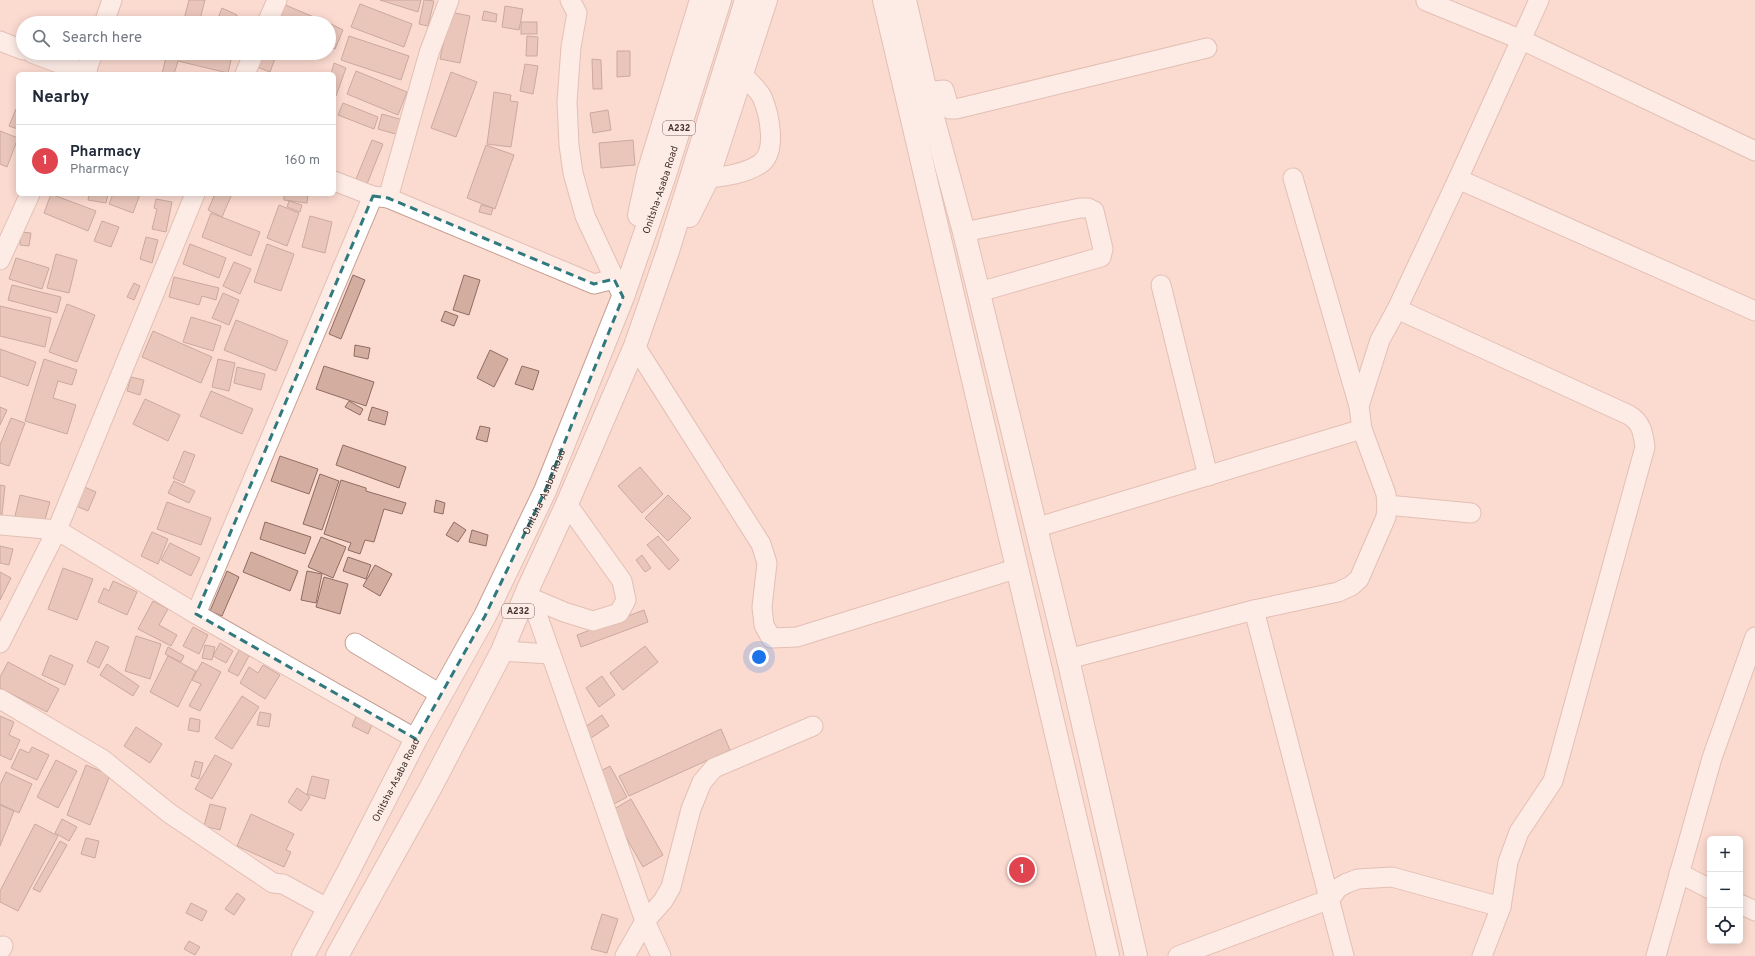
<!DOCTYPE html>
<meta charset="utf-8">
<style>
body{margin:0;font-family:Overpass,sans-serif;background:#f6f6f7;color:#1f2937}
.controls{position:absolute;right:12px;bottom:12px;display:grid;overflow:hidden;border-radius:6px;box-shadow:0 2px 10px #0003}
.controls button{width:36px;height:36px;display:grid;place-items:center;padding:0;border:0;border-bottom:1px solid #e0e1e3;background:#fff;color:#1f2937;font:20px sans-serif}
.you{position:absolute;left:759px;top:657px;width:14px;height:14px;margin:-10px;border:3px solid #fff;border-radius:50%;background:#1a73e8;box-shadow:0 0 0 6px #1a73e833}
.badge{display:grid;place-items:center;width:26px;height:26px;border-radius:50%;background:#b45309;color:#fff;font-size:13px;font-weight:700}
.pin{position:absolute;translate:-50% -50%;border:2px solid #fff;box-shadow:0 1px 4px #0006}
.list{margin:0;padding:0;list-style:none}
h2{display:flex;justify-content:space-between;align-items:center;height:52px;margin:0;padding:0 16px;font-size:17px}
h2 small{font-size:13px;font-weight:400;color:#747a83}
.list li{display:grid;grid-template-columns:26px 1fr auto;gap:12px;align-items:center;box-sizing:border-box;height:72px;padding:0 16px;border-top:1px solid #e0e1e3}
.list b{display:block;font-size:15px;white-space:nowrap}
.list p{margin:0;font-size:13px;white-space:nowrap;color:#747a83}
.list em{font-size:13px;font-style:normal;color:#747a83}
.icon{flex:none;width:22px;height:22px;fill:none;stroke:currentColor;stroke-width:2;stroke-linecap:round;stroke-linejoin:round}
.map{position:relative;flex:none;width:1755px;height:956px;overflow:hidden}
.search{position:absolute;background:#fff;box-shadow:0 2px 10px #0003;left:16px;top:16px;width:320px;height:44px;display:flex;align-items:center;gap:10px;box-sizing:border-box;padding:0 14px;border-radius:22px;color:#747a83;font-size:15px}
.panel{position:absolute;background:#fff;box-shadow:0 2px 10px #0003;left:16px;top:72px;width:320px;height:124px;border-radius:6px}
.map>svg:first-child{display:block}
.building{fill:#d4ada1;stroke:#906c61}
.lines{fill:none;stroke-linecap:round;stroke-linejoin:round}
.minor-casing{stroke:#c59f93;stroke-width:21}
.major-casing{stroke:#c59f93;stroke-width:24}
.highway-casing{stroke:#c59f93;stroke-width:24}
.minor{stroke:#fff;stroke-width:19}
.major{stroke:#fff;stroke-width:22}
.highway{stroke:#fff;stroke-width:22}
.marked{fill:none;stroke:#30797e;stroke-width:3;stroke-dasharray:8 5;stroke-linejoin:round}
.labels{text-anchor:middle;stroke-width:3;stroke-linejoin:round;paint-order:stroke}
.shield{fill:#fcebe6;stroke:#786863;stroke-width:1}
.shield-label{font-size:9px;font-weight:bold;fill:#3f302b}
.street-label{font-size:10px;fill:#3f302b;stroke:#fcebe6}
</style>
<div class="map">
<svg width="1755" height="956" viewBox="0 0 1755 956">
<rect width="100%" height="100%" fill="#fbdad0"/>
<g class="building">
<path d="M189 0H205L199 23H183Z"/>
<path d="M380 0H421L418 12Z"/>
<path d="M424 0 434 1 428 26 419 24Z"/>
<path d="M283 4 328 23H275Z"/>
<path d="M360 4 412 24 404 47 351 27Z"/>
<path d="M505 6 523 9 519 30 502 27Z"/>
<path d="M222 8 237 15 233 23H216Z"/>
<path d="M484 11 497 14 496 22 482 20Z"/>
<path d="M450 12 470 16 460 63 440 59Z"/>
<rect x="521" y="22" width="16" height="12"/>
<path d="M329 23 343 30 335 49 329 47Z"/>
<path d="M349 36 409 56 401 80 341 60Z"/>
<path d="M527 36 538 37 537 56H526Z"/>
<path d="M617 51H630V76L617 77Z"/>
<path d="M167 53H221L232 56 228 73 178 61 174 74H162Z"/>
<path d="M263 53H277L270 72 257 67Z"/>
<path d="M592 59 601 60 602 89H593Z"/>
<path d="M334 63 346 68 336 96H334V74H331Z"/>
<path d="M525 64 538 66 533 94 520 91Z"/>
<path d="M356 71 407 92 398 115 347 94Z"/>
<path d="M451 72 477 82 456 137 431 128Z"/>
<path d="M494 92 511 95 510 101 518 102 511 147 487 144Z"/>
<path d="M343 103 378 117 374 129 338 115Z"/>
<path d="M16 109H18V129L9 126Z"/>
<path d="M608 110 611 130 593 133 590 113Z"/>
<path d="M382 114 403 120 399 135 378 129Z"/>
<path d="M0 131 18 138 7 167 0 164Z"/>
<path d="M372 140 383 144 367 184 356 179Z"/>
<path d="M633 140 635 165 601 168 599 143Z"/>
<path d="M486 145 514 155 495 209 467 198Z"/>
<path d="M51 194 96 211 88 231 44 213Z"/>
<path d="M89 194H108L106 203 88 200Z"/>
<path d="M113 194H140L133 213 109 204Z"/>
<path d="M215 194H232L222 217 208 210Z"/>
<path d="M284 194H308L307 203 284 200Z"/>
<path d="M156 199 172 202 166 232 152 229 157 209 154 208Z"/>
<path d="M289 201 302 205 300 212 287 207Z"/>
<path d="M279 205 299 213 287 246 267 238Z"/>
<path d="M481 205 493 208 491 215 479 212Z"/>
<path d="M211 213 260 232 251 256 202 237Z"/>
<path d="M310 216 332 222 325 253 302 247Z"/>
<path d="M102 221 119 227 111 247 94 241Z"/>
<path d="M21 232 31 233 29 246 20 245Z"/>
<path d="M146 237 158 240 152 263 140 259Z"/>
<path d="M190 244 226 258 219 278 183 264Z"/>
<path d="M267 244 294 254 281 291 254 282Z"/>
<path d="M56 254 77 260 69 293 47 288Z"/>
<path d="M16 258 49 268 42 289 9 279Z"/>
<path d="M234 262 251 269 240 294 223 286Z"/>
<path d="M353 275 365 280 341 339 329 334Z"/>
<path d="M464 275 480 280 469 315 453 310Z"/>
<path d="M174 277 219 288 216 300 202 296 199 305 169 297Z"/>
<path d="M134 283 140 286 134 300 127 297Z"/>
<path d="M12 285 61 297 57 313 8 300Z"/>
<path d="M223 293 239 300 229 325 212 318Z"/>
<path d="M67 304 95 315 77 362 49 352Z"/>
<path d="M0 306 51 318 45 347 0 336Z"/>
<path d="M445 311 458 316 454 326 441 321Z"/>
<path d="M191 317 221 326 213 351 183 342Z"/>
<path d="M236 320 288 341 276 371 224 350Z"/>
<path d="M153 331 212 357 201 383 142 357Z"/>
<path d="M355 345 370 348 368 359 354 356Z"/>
<path d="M0 349 36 362 28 386 0 376Z"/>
<path d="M490 350 508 359 494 387 477 378Z"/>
<path d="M44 359 77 370 72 385 58 381 53 398 76 405 67 434 25 421Z"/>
<path d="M218 359 235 363 229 391 212 387Z"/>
<path d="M324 366 374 382 366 406 316 389Z"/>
<path d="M522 366 539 371 533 390 515 384Z"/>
<path d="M237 367 265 374 261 390 234 383Z"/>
<path d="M131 377 144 380 140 395 127 391Z"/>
<path d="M211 391 253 409 242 434 200 416Z"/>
<path d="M145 399 180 415 168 441 133 424Z"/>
<path d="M349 401 363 409 360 415 345 407Z"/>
<path d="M0 407 7 410 0 425Z"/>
<path d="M372 407 388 412 385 425 368 420Z"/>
<path d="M11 418 25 423 9 466 0 463V445Z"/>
<path d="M480 426 490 428 487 442 476 439Z"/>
<path d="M343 445 406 467 399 488 336 465Z"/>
<path d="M184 451 195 455 184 483 173 478Z"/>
<path d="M280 456 318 469 309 494 271 481Z"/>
<path d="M640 467 663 494 642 513 618 486Z"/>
<path d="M320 474 339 481 322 530 303 524Z"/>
<path d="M341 480 366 488V491L406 503 402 514 384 509 374 542 365 540 360 554 348 550 351 543 324 534Z"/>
<path d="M174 481 195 491 189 503 168 493Z"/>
<path d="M0 485 5 486 2 515 0 514Z"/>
<path d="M82 486 96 492 88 511 74 505Z"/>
<path d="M20 495 50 502 44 523 15 516Z"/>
<path d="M668 495 691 518 668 541 645 518Z"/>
<path d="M436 500 445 503 443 514 434 512Z"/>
<path d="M167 502 211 518 201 545 157 529Z"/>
<path d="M265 522 311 537 305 554 260 539Z"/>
<path d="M454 522 466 530 458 542 446 535Z"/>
<path d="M472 530 488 535 486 546 469 542Z"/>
<path d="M152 532 168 539 158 564 141 556Z"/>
<path d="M658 536 679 560 669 570 647 545Z"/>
<path d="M321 537 346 547 333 578 308 567Z"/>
<path d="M170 543 200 558 191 576 161 560Z"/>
<path d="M0 546 13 549 9 565 0 563Z"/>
<path d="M251 552 298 571 290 591 243 572Z"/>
<path d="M642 555 651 568 645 572 636 560Z"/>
<path d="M348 557 371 565 366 579 343 571Z"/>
<path d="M375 565 392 574 380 596 363 586Z"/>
<path d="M63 568 93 579 77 620 48 609Z"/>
<path d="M227 571 239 577 222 616 210 611Z"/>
<path d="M307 571 322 574 316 603 301 600Z"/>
<path d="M0 572 11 578 0 600Z"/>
<path d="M324 577 348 584 340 614 316 607Z"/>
<path d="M113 581 137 592 127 615 98 602 104 588 109 591Z"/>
<path d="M153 601 168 609 159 625 177 635 171 646 138 629Z"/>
<path d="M644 610 648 622 581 647 577 635Z"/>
<path d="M193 627 208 635 199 654 183 646Z"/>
<path d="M136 636 161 644 150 679 125 671Z"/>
<path d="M96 641 109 647 99 668 87 662Z"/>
<path d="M220 643 233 651 226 663 213 656Z"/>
<path d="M205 645 215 647 212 660 202 658Z"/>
<path d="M645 646 658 662 623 690 610 673Z"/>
<path d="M168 647 184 656 181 662 165 654Z"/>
<path d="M239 650 249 656 238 676 228 671Z"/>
<path d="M50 655 73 665 65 685 42 675Z"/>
<path d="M168 656 196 671 178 707 150 692Z"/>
<path d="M8 662 59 689 47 712 0 688V677Z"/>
<path d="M202 662 221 672 200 711 189 706 201 684 192 680Z"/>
<path d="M107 664 139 686 133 696 100 675Z"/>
<path d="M263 665 280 675 265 699 240 683 249 667 258 673Z"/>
<path d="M602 676 615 695 599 707 586 688Z"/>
<path d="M242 696 259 707 232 749 215 738Z"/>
<path d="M260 712 271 714 269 727 257 725Z"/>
<path d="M358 712 374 720 368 734 352 726Z"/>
<path d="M602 715 609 726 588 740 581 730Z"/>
<path d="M0 716 14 722 9 735 20 740 11 760 0 755Z"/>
<path d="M190 718 200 720 199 732 188 730Z"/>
<path d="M136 727 162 744 150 763 124 746Z"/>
<path d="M721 729 730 750 629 796 619 776Z"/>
<path d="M32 747 49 755 37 780 11 768 20 749 29 753Z"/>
<path d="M215 755 232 764 212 799 195 789Z"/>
<path d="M56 760 77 771 58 808 37 797Z"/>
<path d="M195 761 203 763 199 779 191 776Z"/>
<path d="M86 765 110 775 90 825 67 815Z"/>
<path d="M610 766 627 797 612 805 595 774Z"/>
<path d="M6 772 32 784 19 813 0 804V785Z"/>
<path d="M312 776 329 780 325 799 307 794Z"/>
<path d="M297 788 310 797 301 811 288 802Z"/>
<path d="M631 799 663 855 643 867 611 811Z"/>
<path d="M210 804 226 808 220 830 204 826Z"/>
<path d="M0 805 14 811 0 846Z"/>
<path d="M251 814 294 834 286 850 291 852 284 867 237 846Z"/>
<path d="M62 819 77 827 69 841 55 833Z"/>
<path d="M35 824 58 836 18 911 0 902V891Z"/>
<path d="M86 838 99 841 95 858 81 854Z"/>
<path d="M60 841 67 845 40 892 33 889Z"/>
<path d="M237 893 245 899 234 915 225 909Z"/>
<path d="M191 903 207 911 202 921 186 913Z"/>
<path d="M602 914 618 919 607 953 591 949Z"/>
<path d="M189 941 200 947 195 955 184 949Z"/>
</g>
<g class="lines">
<defs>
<g id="minor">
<path d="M570 0 577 13 571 47 567 102 569 145 573 173 585 216 623 297"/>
<path d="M1426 1 1522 40 1755 151"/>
<path d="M104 23 112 0"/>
<path d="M267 23 277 0"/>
<path d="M0 41 23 50"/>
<path d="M32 53 88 74"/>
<path d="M85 74 93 53"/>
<path d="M245 74 254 53"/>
<path d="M926 92 944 90 949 107 950 109H956L1207 48"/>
<path d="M708 178C727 176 744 174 760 164 778 152 769 113 762 97 758 89 748 81 742 74"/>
<path d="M1458 179 1755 311"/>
<path d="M334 181 373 196 388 198 594 284 614 279"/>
<path d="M388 198 429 53 449 0"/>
<path d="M964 232 1080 208H1088L1094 211 1103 249 1101 257 979 292"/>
<path d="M0 260 30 194"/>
<path d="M1161 285 1208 476"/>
<path d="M1397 309 1629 415C1642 423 1643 433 1645 447L1553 781 1519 832 1508 862 1501 907 1482 956"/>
<path d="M635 346 761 544 767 563 762 607 764 625 771 638 797 637 1018 568"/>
<path d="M1359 406 1380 340 1397 309 1458 179 1539 0"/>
<path d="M1387 505 1471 513"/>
<path d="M0 525 57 530 196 614 416 739"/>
<path d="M1035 528 1362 429"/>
<path d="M528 589 645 921 661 956"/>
<path d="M531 598 564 612 593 621 619 613 626 600 622 581 567 504"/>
<path d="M1254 610 1344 956"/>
<path d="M196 614 373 196"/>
<path d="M0 643 57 530 195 194"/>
<path d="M355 643 440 694"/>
<path d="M502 651 550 654"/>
<path d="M1068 659 1254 610 1338 592 1351 586 1359 579 1386 517 1387 505 1386 494 1362 429 1359 406 1293 178"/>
<path d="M0 699 102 759 169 813 273 883 283 884 329 909"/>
<path d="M1679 873 1710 889"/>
<path d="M1740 904 1755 911"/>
<path d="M0 951 3 946"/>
<path d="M625 956 645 921 663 901 671 887 691 809 702 782 714 768 813 726"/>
<path d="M1178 956 1330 899 1338 888 1347 883 1358 879 1392 877 1501 907"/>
<path d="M1656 956 1712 758 1755 637"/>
</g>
<g id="major">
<path d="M884 0 1108 956"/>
<path d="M905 0 926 92 964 232 1068 659 1136 956"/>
</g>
<g id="highway">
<path d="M639 215 648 173 701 0"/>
<path d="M689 216 708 178 766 0"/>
<path id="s1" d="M303 956 348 872 416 739 485 616 545 491 623 297 664 178 720 0"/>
<path d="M337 956 431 787 502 651 528 589 567 504 635 346 668 251 746 0"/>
</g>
</defs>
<use href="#minor" class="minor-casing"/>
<use href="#major" class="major-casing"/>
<use href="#highway" class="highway-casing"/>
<use href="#minor" class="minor"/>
<use href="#major" class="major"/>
<use href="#highway" class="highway"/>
</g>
<path d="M0 0H1755V956H0ZM373 196 388 198 594 284 614 279 623 297 545 491 485 616 416 739 196 614Z" fill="#fbdad0" fill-opacity=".55" fill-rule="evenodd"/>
<path class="marked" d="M373 196 388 198 594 284 614 279 623 297 545 491 485 616 416 739 196 614Z"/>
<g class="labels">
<g class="shield">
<rect x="663" y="121" width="32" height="14" rx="3"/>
<rect x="502" y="604" width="32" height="14" rx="3"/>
</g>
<g class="shield-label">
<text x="679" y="131">A232</text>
<text x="518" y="614">A232</text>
</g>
<g class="street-label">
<text dy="4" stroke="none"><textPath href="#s1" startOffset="847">Onitsha-Asaba Road</textPath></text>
<text dy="4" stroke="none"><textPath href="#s1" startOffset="523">Onitsha-Asaba Road</textPath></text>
<text dy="4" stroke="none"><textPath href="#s1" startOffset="199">Onitsha-Asaba Road</textPath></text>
</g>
</g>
</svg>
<div class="controls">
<button>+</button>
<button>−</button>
<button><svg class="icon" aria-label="locate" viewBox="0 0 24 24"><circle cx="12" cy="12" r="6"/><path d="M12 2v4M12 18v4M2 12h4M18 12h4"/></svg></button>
</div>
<div class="you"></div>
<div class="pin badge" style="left:1022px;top:870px;background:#e0444e">1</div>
<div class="search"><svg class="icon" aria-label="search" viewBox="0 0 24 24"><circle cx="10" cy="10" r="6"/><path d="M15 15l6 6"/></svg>Search here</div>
<section class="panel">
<h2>Nearby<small></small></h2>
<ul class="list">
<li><span class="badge" style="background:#e0444e">1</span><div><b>Pharmacy</b><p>Pharmacy</p></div><em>160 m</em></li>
</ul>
</section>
</div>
